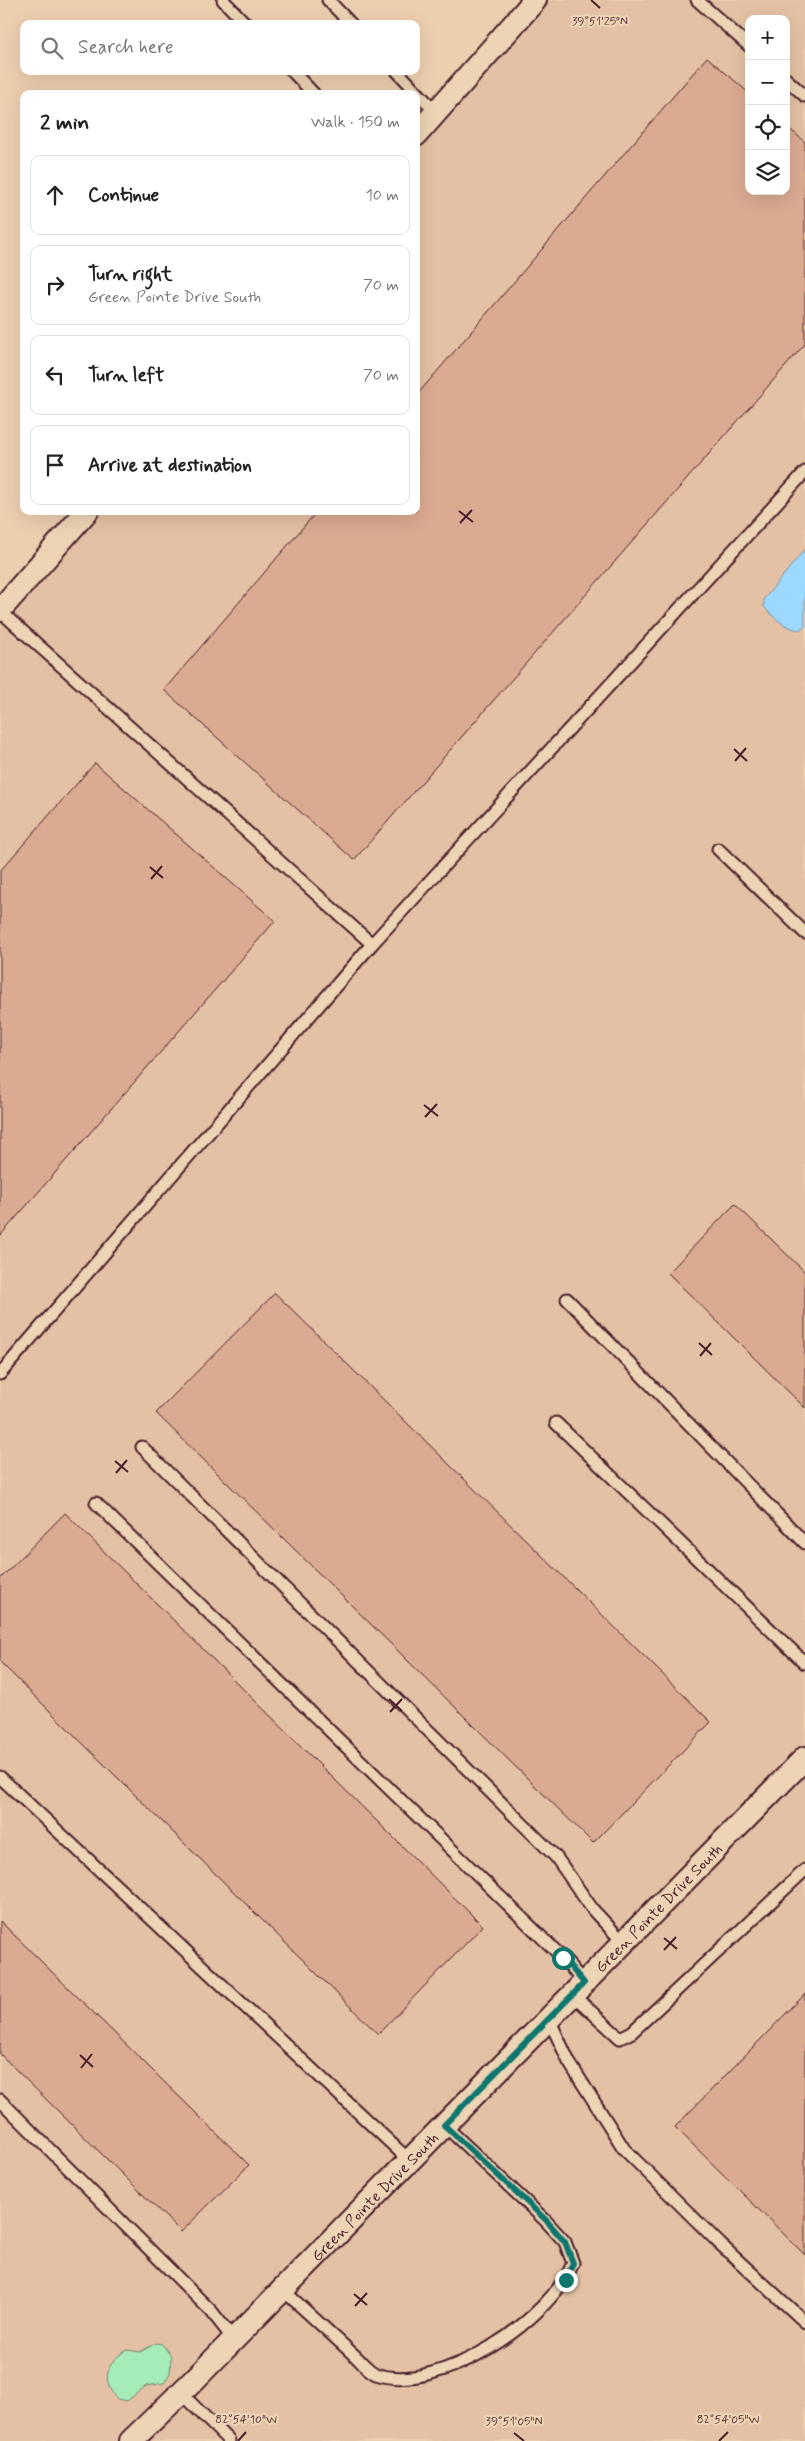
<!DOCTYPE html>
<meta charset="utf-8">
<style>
body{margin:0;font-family:Mynerve,sans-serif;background:#f6f6f6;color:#222}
.controls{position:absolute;right:15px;top:15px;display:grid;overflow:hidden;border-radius:10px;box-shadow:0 5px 20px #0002}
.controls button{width:45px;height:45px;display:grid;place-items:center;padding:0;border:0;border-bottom:1px solid #e0e0e0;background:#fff;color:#222;font:25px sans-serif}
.stop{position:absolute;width:15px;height:15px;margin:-11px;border:4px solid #0f766e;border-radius:50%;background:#fff}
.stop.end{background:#0f766e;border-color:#fff;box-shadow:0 1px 5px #0008}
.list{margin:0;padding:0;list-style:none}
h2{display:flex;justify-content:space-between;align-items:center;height:65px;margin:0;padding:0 20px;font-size:21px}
h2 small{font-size:16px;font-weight:400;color:#767676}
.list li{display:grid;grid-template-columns:32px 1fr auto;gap:15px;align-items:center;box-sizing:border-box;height:80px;margin:0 10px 10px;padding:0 10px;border:1px solid #e0e0e0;border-radius:10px}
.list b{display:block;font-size:19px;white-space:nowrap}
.list p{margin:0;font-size:16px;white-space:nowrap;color:#767676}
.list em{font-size:16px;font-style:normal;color:#767676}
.icon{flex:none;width:28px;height:28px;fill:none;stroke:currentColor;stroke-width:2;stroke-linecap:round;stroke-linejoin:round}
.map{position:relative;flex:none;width:805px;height:2441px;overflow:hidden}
.search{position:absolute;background:#fff;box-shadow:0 5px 20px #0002;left:20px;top:20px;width:400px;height:55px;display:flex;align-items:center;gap:12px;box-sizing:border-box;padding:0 18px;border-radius:10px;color:#767676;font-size:19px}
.panel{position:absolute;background:#fff;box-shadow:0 5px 20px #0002;left:20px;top:90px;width:400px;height:425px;border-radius:10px}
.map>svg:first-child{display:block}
.built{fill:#e4c1a4;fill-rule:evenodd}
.green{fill:#a6ecb9;stroke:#788672}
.water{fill:#9dd9fe;stroke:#7c8faa}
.building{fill:#dbab91;stroke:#4a1f2b}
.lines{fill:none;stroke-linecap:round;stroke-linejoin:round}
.lane-casing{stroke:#4a1f2b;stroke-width:15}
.street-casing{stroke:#4a1f2b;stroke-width:26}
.lane{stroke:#ecd4b4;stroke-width:11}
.street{stroke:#ecd4b4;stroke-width:22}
.route{stroke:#0f766e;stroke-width:6}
.ticks{fill:none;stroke:#4a1f2b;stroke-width:2}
.labels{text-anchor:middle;stroke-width:4.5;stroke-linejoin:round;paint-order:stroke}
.street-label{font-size:16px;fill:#4a1f2b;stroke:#ecd4b4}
.ticks-label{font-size:12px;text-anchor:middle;fill:#4a1f2b;stroke:#ecd4b4;stroke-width:4.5;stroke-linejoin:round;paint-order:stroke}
</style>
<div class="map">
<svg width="805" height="2441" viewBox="0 0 805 2441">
<rect width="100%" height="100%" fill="#eccfaf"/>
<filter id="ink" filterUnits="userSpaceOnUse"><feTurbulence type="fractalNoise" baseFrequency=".02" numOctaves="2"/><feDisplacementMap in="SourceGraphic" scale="10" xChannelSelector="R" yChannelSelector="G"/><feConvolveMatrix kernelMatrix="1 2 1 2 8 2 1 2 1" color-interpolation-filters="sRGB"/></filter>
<g filter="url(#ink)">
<path class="built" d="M547 0H805V2441H0V610L88 511H416V145ZM749 19H786V191H749Z"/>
<path class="green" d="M156 2343 162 2344 171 2356 170 2373 164 2383 146 2386 127 2401 117 2399C100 2380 107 2360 128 2350L140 2352Z"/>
<path class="water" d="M805 549V626L799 630C784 627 775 619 764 607V599Z"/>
<g class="building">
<path d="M707 57 749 93V191H786V126L805 142V344L354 860 164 690 317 511H416V396Z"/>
<path d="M95 763 275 921 0 1236V871Z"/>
<path d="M735 1204 805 1272V1408L668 1273Z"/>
<path d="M275 1293 711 1722 593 1843 156 1413Z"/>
<path d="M65 1513 483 1926 378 2034 0 1662V1579Z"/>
<path d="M0 1921 249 2165 181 2232 0 2054Z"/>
<path d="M805 1994V2255L675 2127Z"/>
</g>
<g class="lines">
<defs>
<g id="lane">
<path d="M223 0 246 24"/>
<path d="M328 0 351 24"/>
<path d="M697 0 749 46"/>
<path d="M292 71 314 94"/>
<path d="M397 71 436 112"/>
<path d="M786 79 805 96"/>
<path d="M0 611 372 944 0 1374"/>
<path d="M718 849 805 933"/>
<path d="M372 944 805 472"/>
<path d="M567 1299 805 1543"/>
<path d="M556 1423 805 1663"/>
<path d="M142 1447 556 1857 593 1910 624 1943"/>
<path d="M96 1503 563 1958 584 1983"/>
<path d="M0 1777 410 2161"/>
<path d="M573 1995 620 2038 632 2032 805 1870"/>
<path d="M549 2019 569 2062 624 2149 720 2244 805 2322"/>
<path d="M0 2100 212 2312 234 2340"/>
<path d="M283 2290C306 2311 330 2333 353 2354 360 2360 368 2371 376 2374 439 2395 550 2320 573 2263L565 2242 545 2220 444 2125"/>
<path d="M181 2393 229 2441"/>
</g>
<g id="street">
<path d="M416 135 535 0"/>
<path d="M0 610 87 511"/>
<path id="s1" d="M131 2441 190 2384 805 1758"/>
</g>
</defs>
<use href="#lane" class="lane-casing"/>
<use href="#street" class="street-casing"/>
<use href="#lane" class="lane"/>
<use href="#street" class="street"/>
</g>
</g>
<g class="lines" filter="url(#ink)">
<path class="route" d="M563 1958 584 1983 444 2125 546 2220 565 2242 573 2263 566 2280"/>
</g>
<path class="ticks" d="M591 0 600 8M459 511 473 522M460 523 472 510M734 749 747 761M735 761 746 748M150 867 163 878M151 879 162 866M424 1105 438 1116M425 1117 437 1104M699 1343 712 1355M700 1356 711 1343M115 1461 128 1472M116 1473 127 1460M389 1699 402 1711M390 1712 402 1699M664 1938 677 1949M664 1950 676 1937M80 2055 93 2067M81 2068 92 2054M354 2294 367 2305M355 2306 367 2293M514 2433 524 2441M238 2441 246 2432M719 2441 728 2432"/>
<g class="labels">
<g class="street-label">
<text dy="6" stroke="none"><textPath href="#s1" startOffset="750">Green Pointe Drive South</textPath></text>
<text dy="6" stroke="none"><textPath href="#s1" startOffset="345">Green Pointe Drive South</textPath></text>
</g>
</g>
<g class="ticks-label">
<text x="600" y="25">39°51'25"N</text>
<text x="246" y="2423">82°54'10"W</text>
<text x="728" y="2423">82°54'05"W</text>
<text x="514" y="2425">39°51'05"N</text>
</g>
</svg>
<div class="controls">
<button>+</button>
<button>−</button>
<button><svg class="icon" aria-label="locate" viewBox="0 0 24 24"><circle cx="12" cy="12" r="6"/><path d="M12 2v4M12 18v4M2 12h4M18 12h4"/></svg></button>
<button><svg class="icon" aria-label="layers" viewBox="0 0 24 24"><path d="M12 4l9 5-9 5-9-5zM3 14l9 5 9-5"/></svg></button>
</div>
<div class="stop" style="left:563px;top:1958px"></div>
<div class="stop end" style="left:566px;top:2280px"></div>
<div class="search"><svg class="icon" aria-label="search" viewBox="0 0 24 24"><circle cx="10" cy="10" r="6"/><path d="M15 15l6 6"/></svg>Search here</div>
<section class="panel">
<h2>2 min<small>Walk · 150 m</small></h2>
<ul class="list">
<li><svg class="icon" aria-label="ahead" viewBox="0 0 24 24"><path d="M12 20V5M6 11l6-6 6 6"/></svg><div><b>Continue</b></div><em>10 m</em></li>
<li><svg class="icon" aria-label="right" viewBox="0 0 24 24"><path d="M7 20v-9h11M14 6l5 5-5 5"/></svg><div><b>Turn right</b><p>Green Pointe Drive South</p></div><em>70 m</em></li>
<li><svg class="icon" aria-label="left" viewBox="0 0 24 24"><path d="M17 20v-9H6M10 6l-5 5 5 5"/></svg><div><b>Turn left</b></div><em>70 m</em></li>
<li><svg class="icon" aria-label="arrive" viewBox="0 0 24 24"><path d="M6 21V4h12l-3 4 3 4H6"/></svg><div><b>Arrive at destination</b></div></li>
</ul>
</section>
</div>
